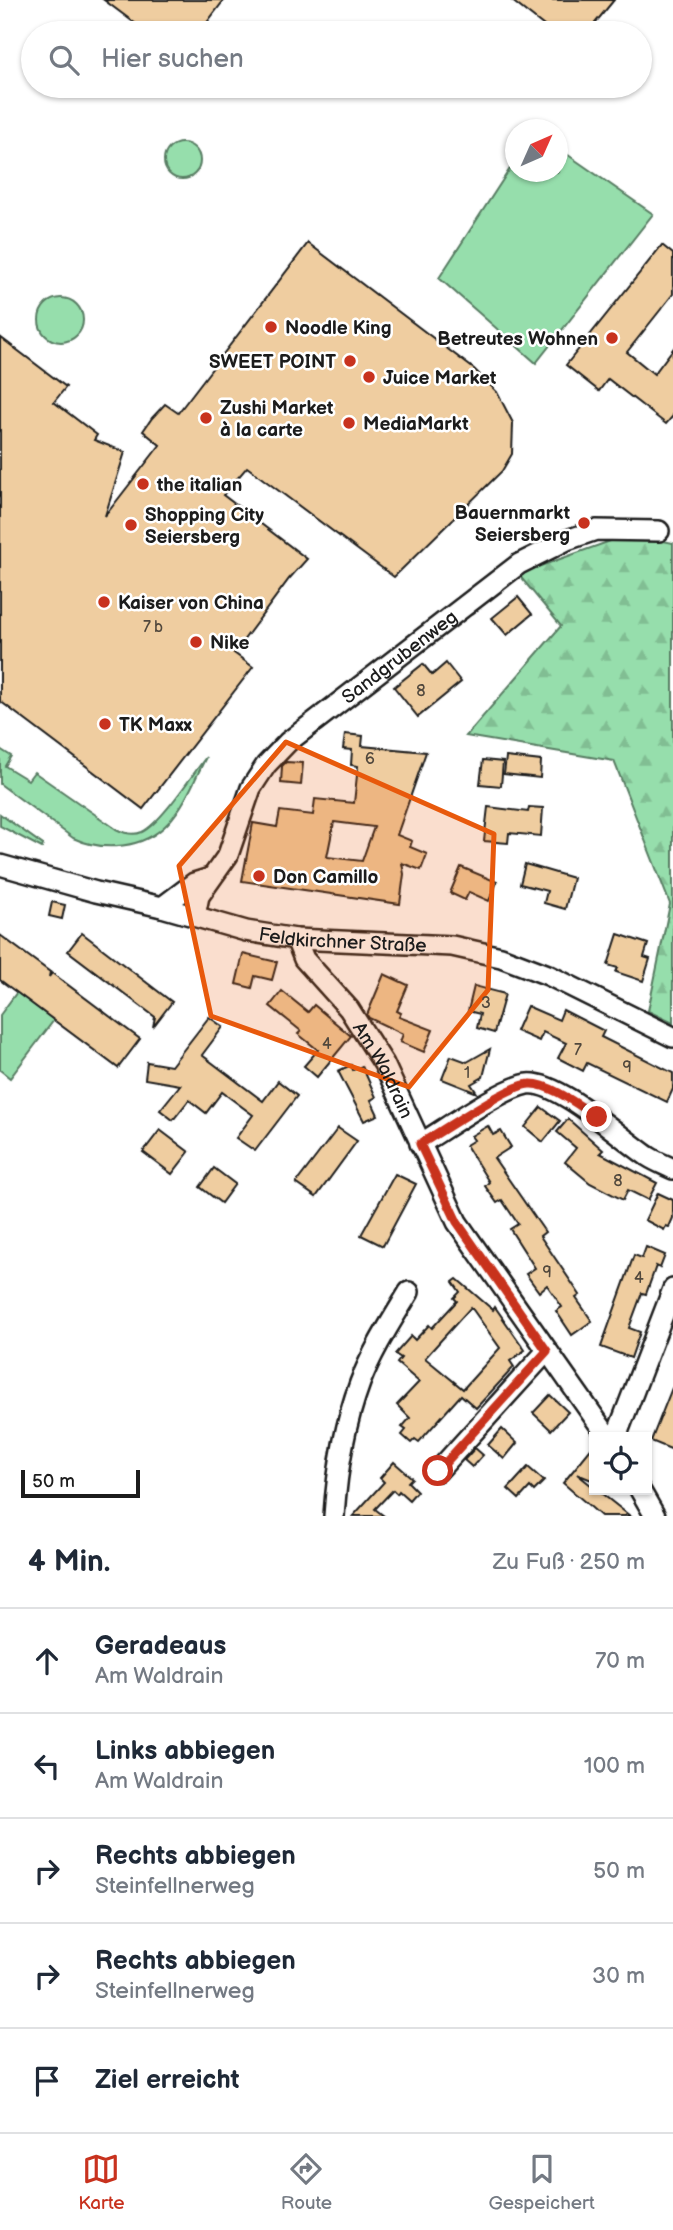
<!DOCTYPE html>
<html lang="de">
<meta charset="utf-8">
<style>
body{margin:0;font-family:"Balsamiq Sans",sans-serif;background:#f6f6f7;color:#1f2937}
.controls{position:absolute;right:21px;bottom:21px;display:grid;overflow:hidden;border-radius:0px;box-shadow:0 2px 5px #0004}
.controls button{width:63px;height:63px;display:grid;place-items:center;padding:0;border:0;border-bottom:2px solid #e0e1e3;background:#fff;color:#1f2937;font:35px sans-serif}
.compass{position:absolute;left:505px;top:119px;width:63px;height:63px;border-radius:50%;background:#fff;box-shadow:0 2px 5px #0004;rotate:45deg}
.scale{position:absolute;left:21px;bottom:18px;width:119px;box-sizing:border-box;padding-left:7px;border:4px solid #1c1c1c;border-top:0;font-size:19px;line-height:24px;white-space:nowrap;color:#1c1c1c;-webkit-text-stroke:5px #fff;paint-order:stroke}
.stop{position:absolute;width:21px;height:21px;margin:-16px;border:5px solid #c8321e;border-radius:50%;background:#fff}
.stop.end{background:#c8321e;border-color:#fff;box-shadow:0 2px 7px #0008}
.list{margin:0;padding:0;list-style:none}
h2{display:flex;justify-content:space-between;align-items:center;height:91px;margin:0;padding:0 28px;font-size:30px}
h2 small{font-size:23px;font-weight:400;color:#747a83}
.list li{display:grid;grid-template-columns:46px 1fr auto;gap:21px;align-items:center;box-sizing:border-box;height:105px;padding:0 28px;border-top:2px solid #e0e1e3}
.list b{display:block;font-size:26px;white-space:nowrap}
.list p{margin:0;font-size:23px;white-space:nowrap;color:#747a83}
.list em{font-size:23px;font-style:normal;color:#747a83}
.icon{flex:none;width:38px;height:38px;fill:none;stroke:currentColor;stroke-width:2;stroke-linecap:round;stroke-linejoin:round}
.map{position:relative;flex:none;width:673px;height:1516px;overflow:hidden}
.search{position:absolute;background:#fff;box-shadow:0 2px 5px #0004;left:21px;right:21px;top:21px;height:77px;display:flex;align-items:center;gap:18px;box-sizing:border-box;padding:0 24px;border-radius:38px;color:#747a83;font-size:26px}
.sheet{height:616px;background:#fff}
nav{display:flex;justify-content:space-around;align-items:center;box-sizing:border-box;height:98px;border-top:2px solid #e0e1e3;background:#fff;font-size:19px;color:#747a83}
nav a{display:grid;justify-items:center;gap:4px}
nav .on{color:#c8321e}
.map>svg:first-child{display:block}
.grass{fill:#96deac;stroke:#597d64;stroke-width:2}
.forest{fill:url(#forest-firs);stroke:#597d64;stroke-width:2}
.building{fill:#efcda0;stroke:#1c1c1c;stroke-width:2;fill-rule:evenodd}
.lines{fill:none;stroke-linecap:round;stroke-linejoin:round}
.minor-casing{stroke:#1c1c1c;stroke-width:24}
.minor{stroke:#fff;stroke-width:19}
.route{stroke:#c8321e;stroke-width:9}
.marked{fill:#e8590c;fill-opacity:0.2;stroke:#e8590c;stroke-width:5;stroke-linejoin:round}
.poi-dot{fill:#c8321e;stroke:#fff;stroke-width:2.5}
.labels{text-anchor:middle;stroke-width:5;stroke-linejoin:round;paint-order:stroke}
.number-label{font-size:16px;fill:#51483d}
.poi-label{font-size:19px;font-weight:bold;fill:#1c1c1c;stroke:#fff;text-anchor:start}
.street-label{font-size:19px;fill:#1c1c1c;stroke:#fff}
</style>
<div class="map">
<svg width="673" height="1516" viewBox="0 0 673 1516">
<defs>
<pattern id="forest-firs" width="22" height="20" patternUnits="userSpaceOnUse" patternTransform="scale(1.75)"><rect width="22" height="20" fill="#96deac"/><path d="M5 1l3.5 6h-7zM16 11l3.5 6h-7z" fill="#81be93"/></pattern>
</defs>
<rect width="100%" height="100%" fill="#fff"/>
<filter id="ink" filterUnits="userSpaceOnUse"><feTurbulence type="fractalNoise" baseFrequency=".0143" numOctaves="2"/><feDisplacementMap in="SourceGraphic" scale="14" xChannelSelector="R" yChannelSelector="G"/><feConvolveMatrix kernelMatrix="1 2 1 2 8 2 1 2 1" color-interpolation-filters="sRGB"/></filter>
<g filter="url(#ink)">
<g class="grass">
<circle cx="182" cy="161" r="18"/>
<path d="M558 148 653 214 536 363 439 278 515 161 516 172H558Z"/>
<circle cx="61" cy="320" r="22"/>
<path d="M0 749 11 756 5 766 28 780 34 772 116 829C124 833 133 836 142 832 161 823 192 775 206 757 195 779 185 805 168 823 144 849 103 852 73 838L0 784Z"/>
<path d="M0 814 43 845 42 848 0 826Z"/>
<path d="M17 992 54 1020 10 1078 0 1070V1015Z"/>
</g>
<path class="forest" d="M630 534 673 543V1023L648 1011 670 904 614 761 466 736 561 626 518 574Z"/>
<g class="building">
<path d="M104 0H224L199 33H148Z"/>
<path d="M511 0H614L587 33H553Z"/>
<path d="M308 243 474 369 497 392 513 423 512 454 502 471 394 577 247 467 223 495 307 559 289 579 234 653 253 667 143 809 0 701V337L66 387 54 402 97 435 94 440 125 452 105 516 160 445 143 431 152 418 165 404 178 413Z"/>
<path d="M662 245 673 254V294L627 352 654 374 673 349V416L666 424 608 379 599 391 566 365Z"/>
<path d="M518 597 532 614 507 635 492 618Z"/>
<path d="M446 663 461 682 418 717 394 687 423 664 432 675Z"/>
<path d="M345 734 363 736 362 746 426 752 397 835 412 841 410 847 427 854 421 870 402 863 404 874 400 904 242 881 253 823 277 827 280 811 313 815 315 799 354 803 358 766 351 765 352 750 343 749ZM334 822 374 827 362 861 327 857Z"/>
<path d="M506 757 541 761 540 778 504 774Z"/>
<path d="M483 760 503 762 501 786 480 784Z"/>
<path d="M286 762 303 763 301 785 281 783 282 766Z"/>
<path d="M488 807 528 812 529 807 543 808 541 836 509 833 508 843 484 841Z"/>
<path d="M525 864 573 878 565 909 544 903 547 891 520 884Z"/>
<path d="M461 867 497 882 489 901 469 892 465 900 450 893Z"/>
<path d="M52 902 65 905 62 919 49 916Z"/>
<path d="M82 933 172 1002 153 1027 155 1017 68 951Z"/>
<path d="M618 934 648 944 644 957 650 959 643 981 616 972 618 968 608 965Z"/>
<path d="M0 935 50 972 49 977 52 973 140 1039 118 1068 0 980Z"/>
<path d="M243 954 277 962 272 980 255 976 252 988 236 984Z"/>
<path d="M384 974 408 985 397 1011 401 1013 399 1017 433 1030 424 1052 400 1042 403 1034 369 1018 367 1015Z"/>
<path d="M474 986 505 994 494 1033 477 1028 480 1014 468 1011Z"/>
<path d="M282 991 308 1012 314 1005 351 1036 317 1077 304 1066 318 1050 298 1034 301 1031 270 1006Z"/>
<path d="M527 1006 559 1020 563 1010 604 1031 601 1037 673 1073V1089L667 1102 587 1063 583 1071 558 1058 566 1043 543 1032 539 1041 516 1031Z"/>
<path d="M209 1017 223 1027 202 1055 263 1101 278 1081 297 1096 255 1151 236 1138 253 1115 222 1092 206 1113 189 1100 173 1120 160 1110 180 1085 145 1079 147 1062 171 1066Z"/>
<path d="M490 1049 483 1077 471 1084 477 1093 442 1079 451 1056 467 1062Z"/>
<path d="M351 1065 353 1070 362 1066 376 1097 371 1100 378 1115 364 1121 338 1071Z"/>
<path d="M541 1107 560 1121 543 1142 525 1127Z"/>
<path d="M568 1119 603 1150 600 1153 657 1183 648 1200 628 1190 623 1200 590 1183 565 1162 576 1148 557 1132Z"/>
<path d="M488 1126 493 1135 501 1131 511 1147 494 1158 545 1232 540 1236 580 1295 576 1298 592 1321 572 1335 556 1311 562 1307 547 1285 539 1292 526 1274 535 1268 510 1229 518 1224 502 1200 497 1203 485 1186 489 1182 466 1145 474 1140 471 1136Z"/>
<path d="M338 1128 357 1141 316 1197 296 1183Z"/>
<path d="M160 1130 189 1152 172 1174 143 1152Z"/>
<path d="M214 1168 235 1184 221 1203 200 1187Z"/>
<path d="M395 1174 416 1184 383 1246 361 1235Z"/>
<path d="M658 1193 673 1200V1218L669 1227 666 1226 664 1230 645 1220Z"/>
<path d="M646 1247 665 1255 660 1268 656 1266 646 1294 642 1293 629 1328 640 1332 631 1358 601 1347 634 1255 642 1258Z"/>
<path d="M457 1279 493 1310 495 1307 525 1350 510 1361 514 1367 476 1408 461 1395 419 1442 415 1439 411 1443 402 1435 406 1430 402 1427 410 1418 397 1405 419 1382 397 1363 401 1358 395 1354 411 1336 415 1340 429 1325 432 1328 457 1301 454 1298 460 1292 453 1282ZM471 1307 500 1348 463 1389 425 1358Z"/>
<path d="M672 1388H673V1450L651 1441Z"/>
<path d="M550 1395 568 1412 551 1430 533 1413Z"/>
<path d="M502 1429 517 1443 504 1459 488 1445Z"/>
<path d="M594 1445V1481L577 1474 630 1516H601L563 1483Z"/>
<path d="M475 1448 483 1455 472 1467 464 1460Z"/>
<path d="M394 1462 412 1478 408 1482 417 1491 409 1500 399 1491 397 1494 393 1490 375 1509 384 1516H353L384 1482 380 1478Z"/>
<path d="M528 1467 544 1481 534 1491 530 1487 519 1499 508 1489Z"/>
</g>
<g class="lines">
<defs>
<g id="minor">
<path id="s1" d="M0 865 96 892 162 907 246 931 296 939 452 946 501 957 548 975 673 1037"/>
<path d="M162 907 194 883 210 878"/>
<path id="s2" d="M195 916 199 896 228 855 251 788 266 765 288 742 519 564 567 540 596 530 659 531"/>
<path id="s3" d="M296 939 304 959 349 1009 384 1064 457 1222 608 1437"/>
<path d="M420 1144C445 1129 501 1089 527 1084 557 1079 623 1140 649 1157 657 1162 665 1165 673 1169"/>
<path d="M616 1437 673 1289"/>
<path d="M438 1471 547 1351"/>
<path d="M640 1490 655 1516"/>
<path d="M334 1516C337 1471 344 1426 360 1383 372 1351 391 1322 409 1292"/>
</g>
</defs>
<use href="#minor" class="minor-casing"/>
<use href="#minor" class="minor"/>
</g>
</g>
<g class="lines" filter="url(#ink)">
<path class="route" d="M438 1471 547 1351 457 1222 420 1144C441 1132 510 1084 530 1084 550 1083 581 1107 597 1117"/>
</g>
<path class="marked" d="M286 742 494 834 488 990 409 1087 211 1016 179 866Z"/>
<g class="poi-dot">
<circle cx="271" cy="327" r="7"/>
<circle cx="612" cy="338" r="7"/>
<circle cx="350" cy="361" r="7"/>
<circle cx="369" cy="377" r="7"/>
<circle cx="206" cy="418" r="7"/>
<circle cx="349" cy="423" r="7"/>
<circle cx="143" cy="484" r="7"/>
<circle cx="584" cy="523" r="7"/>
<circle cx="131" cy="525" r="7"/>
<circle cx="104" cy="602" r="7"/>
<circle cx="196" cy="642" r="7"/>
<circle cx="105" cy="724" r="7"/>
<circle cx="259" cy="876" r="7"/>
</g>
<g class="labels">
<g class="number-label">
<text x="153" y="632">7 b</text>
<text x="421" y="696">8</text>
<text x="370" y="764">6</text>
<text x="486" y="1008">3</text>
<text x="327" y="1049">4</text>
<text x="578" y="1055">7</text>
<text x="627" y="1072">9</text>
<text x="467" y="1078">1</text>
<text x="618" y="1186">8</text>
<text x="547" y="1277">9</text>
<text x="639" y="1283">4</text>
</g>
<g class="poi-label">
<text x="285" y="334">Noodle King</text>
<text x="598" y="345" text-anchor="end">Betreutes Wohnen</text>
<text x="336" y="368" text-anchor="end">SWEET POINT</text>
<text x="383" y="384">Juice Market</text>
<text x="220" y="414">Zushi Market<tspan x="220" dy="22">à la carte</tspan></text>
<text x="363" y="430">MediaMarkt</text>
<text x="157" y="491">the italian</text>
<text x="570" y="519" text-anchor="end">Bauernmarkt<tspan x="570" dy="22">Seiersberg</tspan></text>
<text x="145" y="521">Shopping City<tspan x="145" dy="22">Seiersberg</tspan></text>
<text x="118" y="609">Kaiser von China</text>
<text x="210" y="649">Nike</text>
<text x="119" y="731">TK Maxx</text>
<text x="273" y="883">Don Camillo</text>
</g>
<g class="street-label">
<text dy="7" stroke="none"><textPath href="#s2" startOffset="341">Sandgrubenweg</textPath></text>
<text dy="7" stroke="none"><textPath href="#s1" startOffset="352">Feldkirchner Straße</textPath></text>
<text dy="7" stroke="none"><textPath href="#s3" startOffset="159">Am Waldrain</textPath></text>
</g>
</g>
</svg>
<div class="controls">
<button><svg class="icon" aria-label="locate" viewBox="0 0 24 24"><circle cx="12" cy="12" r="6"/><path d="M12 2v4M12 18v4M2 12h4M18 12h4"/></svg></button>
</div>
<svg class="compass" viewBox="-18 -18 36 36"><path d="M0-13l5 13h-10z" fill="#e53935"/><path d="M0 13l5-13h-10z" fill="#747a83"/></svg>
<div class="scale">50 m</div>
<div class="stop" style="left:438px;top:1471px"></div>
<div class="stop end" style="left:597px;top:1117px"></div>
<div class="search"><svg class="icon" aria-label="search" viewBox="0 0 24 24"><circle cx="10" cy="10" r="6"/><path d="M15 15l6 6"/></svg>Hier suchen</div>
</div>
<section class="sheet">
<h2>4 Min.<small>Zu Fuß · 250 m</small></h2>
<ul class="list">
<li><svg class="icon" aria-label="ahead" viewBox="0 0 24 24"><path d="M12 20V5M6 11l6-6 6 6"/></svg><div><b>Geradeaus</b><p>Am Waldrain</p></div><em>70 m</em></li>
<li><svg class="icon" aria-label="left" viewBox="0 0 24 24"><path d="M17 20v-9H6M10 6l-5 5 5 5"/></svg><div><b>Links abbiegen</b><p>Am Waldrain</p></div><em>100 m</em></li>
<li><svg class="icon" aria-label="right" viewBox="0 0 24 24"><path d="M7 20v-9h11M14 6l5 5-5 5"/></svg><div><b>Rechts abbiegen</b><p>Steinfellnerweg</p></div><em>50 m</em></li>
<li><svg class="icon" aria-label="right" viewBox="0 0 24 24"><path d="M7 20v-9h11M14 6l5 5-5 5"/></svg><div><b>Rechts abbiegen</b><p>Steinfellnerweg</p></div><em>30 m</em></li>
<li><svg class="icon" aria-label="arrive" viewBox="0 0 24 24"><path d="M6 21V4h12l-3 4 3 4H6"/></svg><div><b>Ziel erreicht</b></div></li>
</ul>
</section>
<nav>
<a class="on"><svg class="icon" aria-label="map" viewBox="0 0 24 24"><path d="M3 6l6-2 6 2 6-2v14l-6 2-6-2-6 2zM9 4v14M15 6v14"/></svg>Karte</a>
<a><svg class="icon" aria-label="directions" viewBox="0 0 24 24"><path d="M12 3l9 9-9 9-9-9zM9 14v-3h6M13 9l2 2-2 2"/></svg>Route</a>
<a><svg class="icon" aria-label="saved" viewBox="0 0 24 24"><path d="M7 4h10v16l-5-4-5 4z"/></svg>Gespeichert</a>
</nav>
